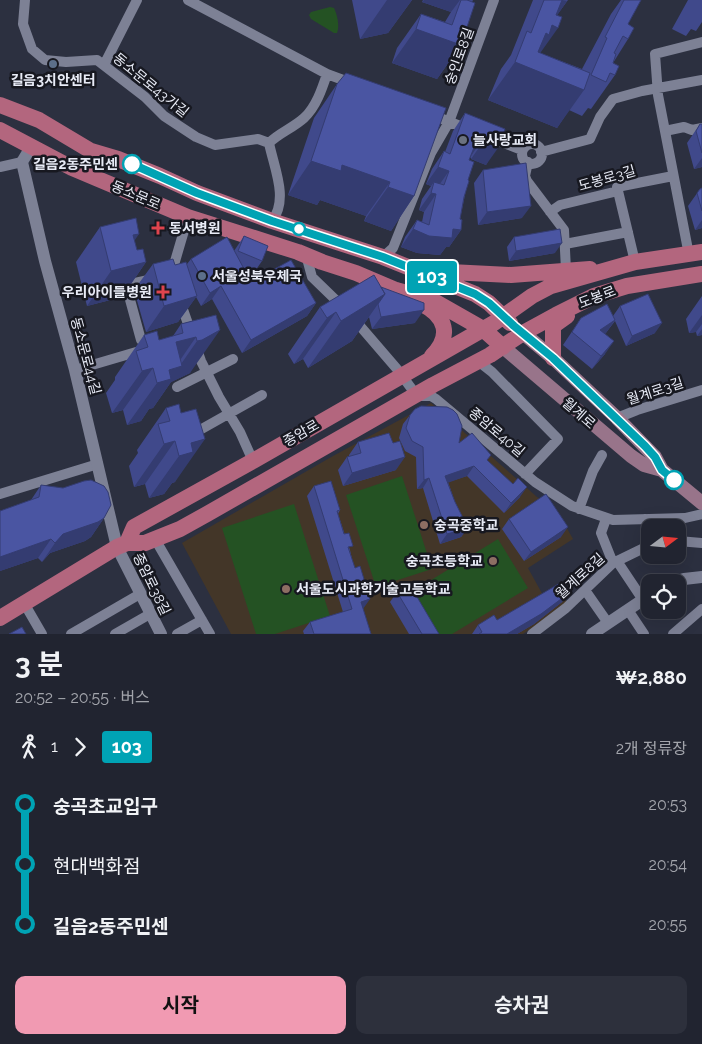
<!DOCTYPE html>
<html lang="ko">
<head>
<meta charset="utf-8">
<style>
  :root { --surface:#212430; --page:#2d303c; --text:#f1f3f6; --muted:#a2a4ab; --line:#3e414c; --accent:#f19ab2 }
  body { margin:0; font-family:Raleway,"Noto Sans KR",sans-serif; background:var(--page); color:var(--text); height:100vh; display:flex; flex-direction:column; font-size:19px; white-space:nowrap }
  * { box-sizing:border-box; margin:0 }
  p { font-size:16px; color:var(--muted) }
  .icon { flex:none; width:28px; height:28px; fill:none; stroke:currentColor; stroke-width:2; stroke-linecap:round; stroke-linejoin:round }
  .map { position:relative; height:634px; overflow:hidden }
  .drawer { display:flex; flex-direction:column; background:var(--surface); flex:1 }
  .drawer>* { flex:none }
  .badge { padding:0 10px; border-radius:4px; font-size:18px; line-height:32px }
  .needle { width:32px; rotate:74deg }
  .tools { position:absolute; left:641px; top:519px; display:grid; gap:10px }
  .tools a { display:grid; place-items:center; width:45px; height:45px; border-radius:10px; background:var(--surface); box-shadow:0 5px 20px #0002,0 0 0 1px var(--line); font-size:25px }
  .map>.badge { position:absolute; translate:-50% -50%; box-shadow:0 0 0 2px #fff }
  .legs { display:flex; align-items:center; gap:8px; height:55px; padding:0 15px; font-size:16px }
  .legs p { margin-inline-start:auto }
  .head { display:flex; align-items:center; justify-content:space-between; height:85px; padding:0 15px }
  h1 { font-size:28px; font-weight:700; line-height:38px }
  .action { display:flex; gap:10px; margin-top:auto; padding:10px 15px }
  .action a { flex:1; height:58px; border-radius:10px; background:var(--accent); color:#111; font-size:20px; font-weight:700; line-height:58px; text-align:center }
  .action a+a { background:var(--page); color:var(--text) }
  ul { padding:0 15px; list-style:none }
  li { display:flex; align-items:center; gap:18px; height:60px; font-size:19px }
  li i { display:grid; place-items:center; width:8px; height:100%; margin:0 6px; background:currentColor }
  li i::after { content:''; width:12px; height:12px; margin:-6px; border:4px solid; border-radius:50%; background:var(--surface) }
  li p { margin-inline-start:auto }
  li:first-child i { background:linear-gradient(#0000 50%,currentColor 0) }
  li:last-child i { background:linear-gradient(currentColor 50%,#0000 0) }
  .map>svg:first-child { display:block }
  .education { fill:#433628 }
  .green { fill:#245223 }
  .lines { fill:none; stroke-linecap:round; stroke-linejoin:round }
  .minor { stroke:#7d8195; stroke-width:10 }
  .tertiary { stroke:#7d8195; stroke-width:12 }
  .secondary { stroke:#98748a; stroke-width:14 }
  .primary { stroke:#b3667e; stroke-width:16 }
  .wall { fill:#40498b }
  .shaded-wall { fill:#343c71 }
  .building { fill:#4a55a2; stroke:#343c71 }
  .line-1-casing { stroke:#fff; stroke-width:11 }
  .line-1 { stroke:#00a3b4; stroke-width:8 }
  .service-dot { fill:#5c6f8a; stroke:#171820; stroke-width:2 }
  .worship-dot { fill:#6b7280; stroke:#171820; stroke-width:2 }
  .stop-1-dot { fill:#fff; stroke:#00a3b4; stroke-width:2.5 }
  .health-dot { fill:#e0444e; stroke:#171820; stroke-width:2 }
  .education-dot { fill:#8d6e63; stroke:#171820; stroke-width:2 }
  .labels { text-anchor:middle; dominant-baseline:central; stroke-width:5; stroke-linejoin:round; paint-order:stroke }
  .street-label { font-size:14px; fill:#e8ebf6; stroke:#171820 }
  .poi-label { font-size:14px; font-weight:bold; fill:#e8ebf6; stroke:#171820; text-anchor:start }
  .stop-label { font-size:14px; font-weight:bold; fill:#e8ebf6; stroke:#171820; text-anchor:end }
</style>
</head>
<body>
<div class="map">
<svg width="702" height="634" viewBox="0 0 702 634">
  <rect width="100%" height="100%" fill="#2c3040"/>
  <!-- education -->
  <path class="education" d="M431,403L537,497L555,507L573,539L528,568L544,597L559,589L568,604L523,634H231L182,543L333,456Z"/>
  <!-- green -->
  <path class="green" d="M330,7L334,8C337,14 340,26 337,33H334L311,19L309,15L311,12Z
    M402,476L432,569L376,587L346,495Z
    M294,504L330,616L275,634H256L222,528Z
    M498,539L528,588L452,634H435L410,593Z"/>
  <g class="lines">
    <!-- minor -->
    <path class="minor" d="M25,0L23,24L32,49L45,60L66,62L97,60L145,97L164,116L196,137L215,145L258,139L269,143
      M188,0L327,74L354,84
      M104,65L137,0
      M430,114L470,130
      M665,131L684,127L692,130L702,128
      M488,137L522,150
      M269,143C279,133 293,128 304,118C316,107 322,89 327,74
      M269,143C274,168 289,199 272,221
      M522 154a10 10 0 1 1 20 0a10 10 0 1 1-20 0Z
      M541,152L590,139L600,117L613,99L642,91L702,80
      M528,162L525,176L527,181L564,230L566,270
      M0,167L22,162
      M618,191L635,262
      M550,212L560,205L618,191L617,187L673,176
      M565,244L628,232
      M306,255L312,277L344,308
      M689,255L658,95L655,54L702,42
      M383,257L393,248L431,153L449,122L494,0
      M171,275L188,217
      M180,301L201,361L219,397L240,432L253,461
      M354,319L397,369L417,396H431L436,399L535,482L572,506L613,520L685,518L702,514
      M141,340L126,285L153,279
      M478,361L492,372L558,439L525,474
      M75,370L143,350
      M177,387L233,359
      M617,418L637,410L702,390
      M191,435L262,395
      M0,494L98,464
      M579,509L593,471L602,455
      M606,519L601,533L613,563
      M645,519L650,533
      M155,539L210,634
      M678,541L702,543
      M617,561L643,600
      M585,590L608,623
      M24,603L42,634
      M628,610L644,634
      M71,634L140,594
      M115,634L150,614
      M177,634L202,620
      M532,634L566,608L613,563L650,545
      M673,634L702,609"/>
    <!-- tertiary -->
    <path class="tertiary" d="M31,147L22,162L45,261L75,370L117,547L161,634
      M675,582L684,579L702,577
      M592,634L650,595"/>
    <!-- secondary -->
    <path class="secondary" d="M523,333L553,358L617,418L655,457L662,470L702,503
      M503,347L631,456L644,465L662,470"/>
    <!-- primary -->
    <path class="primary" d="M0,105L39,120L91,151L118,159L160,176L197,193L272,221L383,257L475,294L489,303L510,323
      M0,130L72,168L188,217L298,252L322,262L356,273L396,290L432,300L483,329L503,347
      M430,271L511,275L590,269
      M422,304C446,316 452,336 432,356
      M553,358V326L567,316
      M127,543L134,527L253,461L494,323L532,296L551,286L635,262L702,252
      M0,618L117,547L127,543H145L180,529L207,514L433,385L490,355L523,333L556,315L594,296L627,286L702,274"/>
  </g>
  <!-- wall -->
  <path class="wall" d="M352,0H412L388,33L360,39Z
    M423,0H473L472,2L461,45L437,79L392,63L397,48L421,14L445,22L451,12L422,2Z
    M533,0H568L557,15L540,53L582,69L611,14L621,0H641L628,24V39L613,63L615,75L591,109L588,108L582,116L569,110L557,128L488,100L501,69L511,55Z
    M688,0H702V22L696,31L691,29L686,36L672,29Z
    M337,84L414,196L391,231L364,221L366,216L320,200L317,205L288,195L314,118Z
    M465,113L505,129L486,165L471,159V157L469,160L468,180L460,219L461,230L449,247H446L440,255L417,253L401,247L405,237L417,220L422,222L424,212L419,210L422,199L431,186L426,184L432,169L444,151L445,152L453,131Z
    M700,124H702V167L694,169L687,143Z
    M483,170L522,218L478,225L474,183Z
    M702,188V228L695,230L688,206L700,189Z
    M100,227L134,241L137,250L146,262L122,297L87,306L76,262Z
    M244,236L262,261L253,274L245,270L251,282L316,303L307,316L242,353L212,299L201,306L196,297L178,322L146,332L134,290L153,264L175,265L187,264L191,259L234,251Z
    M514,237L555,253L509,261L507,247Z
    M381,287L415,323L372,329L369,317L352,341L308,368L303,359L294,364L288,354L320,307Z
    M702,296V335L697,336L696,332L689,333L686,319Z
    M620,306L655,333L626,346L615,321L605,334V354L592,369L563,345L581,318L613,316Z
    M216,315L190,373L171,382L153,408L149,409L141,421L127,425L123,410L112,413L106,393L115,380V377L144,335L159,340L173,336L181,324Z
    M166,408L181,413L196,409L175,482L172,483L164,494L149,498L145,484L134,487L129,466L138,453L137,450Z
    M410,415L487,460L520,497L504,513L467,476L448,482L455,502L468,528L461,537L440,544L423,488L417,489L416,457L405,451L399,438L403,424Z
    M358,442L396,470L343,486L338,470L347,457L349,456V455Z
    M41,485L104,518L91,537L85,541L50,553L42,562L38,558L0,571V511L31,500Z
    M314,486L340,510L338,514L350,550L363,609L371,634H304L303,631L310,622L343,612L307,496Z
    M509,519L561,537L524,561L502,529Z
    M397,592L439,634H409L390,602Z
    M569,593L562,602L534,624L517,634H472L478,625L497,620Z"/>
  <!-- shaded-wall -->
  <path class="shaded-wall" d="M387,0H412L388,33L360,39Z
    M424,0H460L451,12L422,2Z
    M562,0L567,1L541,39Z
    M552,25L558,28L531,66L584,90L557,128L488,100L515,62L546,33Z
    M416,29L461,45L437,79L392,63Z
    M477,140L481,141L469,159Z
    M483,142L498,148L486,165L471,159Z
    M702,158V167L694,169Z
    M311,161L342,165L390,182L366,216L320,200L317,205L288,195Z
    M438,167L449,171L437,188L434,182L431,186L426,184Z
    M388,187L414,196L391,231L364,221Z
    M431,193L436,194L424,212L419,210Z
    M531,206L522,218L478,225L487,212Z
    M702,220V228L695,230Z
    M413,229H453L461,230L449,247H446L440,255L417,253L401,247Z
    M139,234L116,268L133,235Z
    M562,243L555,253L509,261L516,251Z
    M146,262L122,297L87,306L111,271Z
    M221,286L212,299L201,306L210,293Z
    M385,294L352,341L308,368L341,321Z
    M197,296L178,322L146,332L164,306Z
    M316,303L307,316L242,353L251,340Z
    M424,310L415,323L372,329L381,317Z
    M336,312L303,359L294,364L327,318Z
    M702,315V324L696,332L689,333Z
    M615,320L606,333L591,342L600,330Z
    M662,323L655,333L626,346L632,336Z
    M702,329V335L697,336Z
    M220,330L190,373L171,382L153,408L149,409L141,421L127,425L157,383L176,342L196,337L174,369L179,367L197,341Z
    M614,341L605,354L592,369L601,356Z
    M153,368L123,410L112,413L142,371Z
    M205,439L175,482L172,483L164,494L149,498L179,456L191,443Z
    M175,441L145,484L134,487L164,444Z
    M405,457L396,470L343,486L352,473Z
    M474,466L467,476L439,486L445,476Z
    M429,478L423,488L417,489L424,480Z
    M527,487L520,497L504,513L511,503Z
    M104,518L91,537L85,541L50,553L42,562L55,543L63,534Z
    M568,527L561,537L524,561L531,552Z
    M468,528L461,537L440,544L447,534Z
    M51,539L38,558L0,571V557Z
    M569,593L562,602L534,624L517,634H507Z
    M370,599L363,609L361,602Z"/>
  <!-- building -->
  <path class="building" d="M461,0H467L475,3L461,45L416,29L421,14L452,25Z
    M544,0H562L556,15L562,17L558,28L552,25L549,35L546,33L538,52L590,73L584,90L515,62L527,31L531,33Z
    M624,0H641L628,24L634,28L628,39L623,36L614,53L616,54L613,63L619,66L615,75L610,73L606,82L591,75L607,38L605,37Z
    M346,73L446,108L414,196L388,187L390,182L342,165L341,171L311,161L337,84Z
    M465,113L505,129L498,148L483,142L482,138L481,141L477,140L469,160L474,162L468,180L469,181L464,197L460,219L462,220L461,230L453,229L452,238L429,236L413,229L417,220L429,225L436,194L431,193L434,182L444,185L449,171L438,167L444,151L450,154Z
    M700,124H702V153L696,131Z
    M526,163L531,206L487,212L483,170Z
    M702,188V211L697,193L700,189Z
    M136,218L139,234L133,235L137,250L143,249L146,262L111,271L100,227Z
    M560,229L562,243L516,251L514,237Z
    M244,236L268,246L262,261L238,251Z
    M227,237L251,282L291,260L316,303L251,340L221,286L210,293L191,259Z
    M173,259L175,265L186,262L197,296L164,306L153,264Z
    M374,275L385,294L341,321L336,312L327,318L320,307Z
    M381,287L424,303V310L381,317L378,304L385,294Z
    M648,294L662,323L632,336L620,306Z
    M607,304L615,320L600,330L614,341L601,356L572,332L581,318Z
    M216,315L220,330L202,340L197,341L196,337L176,342L182,366L169,370L171,379L157,383L153,368L142,371L136,351L148,347L144,335L157,331L159,340L183,333L181,324Z
    M179,404L181,413L196,409L205,439L191,443L193,452L179,456L175,441L164,444L158,424L170,421L166,408Z
    M421,406L447,407L453,410L457,414L462,426L459,443L472,433L491,455L487,460L513,484L518,478L527,487L511,503L474,466L445,476L455,502L468,528L447,534L429,478L424,480L423,447L412,441L406,428L410,415L415,409Z
    M389,433L393,443L400,441L405,457L352,473L347,457L361,453L358,442Z
    M91,480L104,486L108,492L111,505L104,518L98,522L63,534L55,543L51,539L0,557V558V511L39,497L41,485L63,488L84,481Z
    M331,481L340,510L337,511L344,534L349,533L353,546L348,547L355,568L360,566L370,599L361,602L371,634H314L310,622L352,609L314,486Z
    M546,494L568,527L531,552L509,519Z
    M562,582L569,593L541,614L507,634H479L482,632L478,625L494,615L497,620Z
    M410,585L439,634H422L397,592Z
    M22,627L26,634H9Z"/>
  <g class="lines">
    <defs>
      <path id="line-1" d="M132,164L197,193L272,221L383,257L475,294L489,303L514,326L553,358L645,446L655,457L662,470L674,480"/>
    </defs>
    <!-- line-1 casing -->
    <use href="#line-1" class="line-1-casing"/>
    <!-- line-1 -->
    <use href="#line-1" class="line-1"/>
  </g>
  <!-- markers -->
  <g class="service-dot">
    <circle cx="53" cy="64" r="5"/>
    <circle cx="202" cy="276" r="5"/>
  </g>
  <circle class="worship-dot" cx="463" cy="140" r="5"/>
  <g class="stop-1-dot">
    <circle cx="132" cy="164" r="9"/>
    <circle cx="299" cy="229" r="6"/>
    <circle cx="674" cy="480" r="9"/>
  </g>
  <g class="health-dot">
    <path d="M155.5 220.5h5v5h5v5h-5v5h-5v-5h-5v-5h5z"/>
    <path d="M160.5 284.5h5v5h5v5h-5v5h-5v-5h-5v-5h5z"/>
  </g>
  <g class="education-dot">
    <circle cx="424" cy="525" r="5"/>
    <circle cx="493" cy="561" r="5"/>
    <circle cx="286" cy="589" r="5"/>
  </g>
  <g class="labels">
    <!-- street labels -->
    <g class="street-label">
      <text transform="translate(459 56) rotate(-70)">숭인로8길</text>
      <text transform="translate(151 85) rotate(39)">동소문로43가길</text>
      <text transform="translate(607 178) rotate(-16)">도봉로3길</text>
      <text transform="translate(136 195) rotate(23)">동소문로</text>
      <text transform="translate(597 297) rotate(-21)">도봉로</text>
      <text transform="translate(86 356) rotate(75)">동소문로44길</text>
      <text transform="translate(655 391) rotate(-18)">월계로3길</text>
      <text transform="translate(579 413) rotate(41)">월계로</text>
      <text transform="translate(497 432) rotate(40)">종암로40길</text>
      <text transform="translate(301 433) rotate(-30)">종암로</text>
      <text transform="translate(580 576) rotate(-42)">월계로8길</text>
      <text transform="translate(152 584) rotate(64)">종암로38길</text>
    </g>
    <!-- poi labels -->
    <g class="poi-label">
      <text x="53" y="80" text-anchor="middle">길음3치안센터</text>
      <text x="473" y="140">늘사랑교회</text>
      <text x="169" y="228">동서병원</text>
      <text x="212" y="276">서울성북우체국</text>
      <text x="152" y="292" text-anchor="end">우리아이들병원</text>
      <text x="434" y="525">숭곡중학교</text>
      <text x="483" y="561" text-anchor="end">숭곡초등학교</text>
      <text x="296" y="589">서울도시과학기술고등학교</text>
    </g>
    <!-- stop labels -->
    <g class="stop-label">
      <text x="118" y="164">길음2동주민센</text>
    </g>
  </g>
</svg>
<div class="tools">
<a><svg class="needle" viewBox="-14 -14 28 28"><path d="M0-13l5 13h-10z" fill="#e53935"/><path d="M0 13l5-13h-10z" fill="#a2a4ab"/></svg></a>
<a><svg class="icon" aria-label="locate" viewBox="0 0 24 24"><circle cx="12" cy="12" r="6"/><path d="M12 2v4M12 18v4M2 12h4M18 12h4"/></svg></a>
</div>
<b class="badge" style="left:432px;top:277px;background:#00a3b4;color:#fff">103</b>
</div>
<section class="drawer">
<div class="head"><div><h1>3 분</h1><p>20:52 – 20:55 · 버스</p></div><b>₩2,880</b></div>
<div class="legs"><svg class="icon" aria-label="walk" viewBox="0 0 24 24"><circle cx="13" cy="4" r="2"/><path d="M13 8l-2 6 4 7M11 14l-3 7M7 12l3-4h3l4 4"/></svg>1<svg class="icon" aria-label="forward" viewBox="0 0 24 24"><path d="M9 5l7 7-7 7"/></svg><b class="badge" style="background:#00a3b4;color:#fff">103</b><p>2개 정류장</p></div>
<ul>
<li><i style="color:#00a3b4"></i><b>숭곡초교입구</b><p>20:53</p></li>
<li><i style="color:#00a3b4"></i><span>현대백화점</span><p>20:54</p></li>
<li><i style="color:#00a3b4"></i><b>길음2동주민센</b><p>20:55</p></li>
</ul>
<div class="action"><a>시작</a><a>승차권</a></div>
</section>
</body>
</html>
